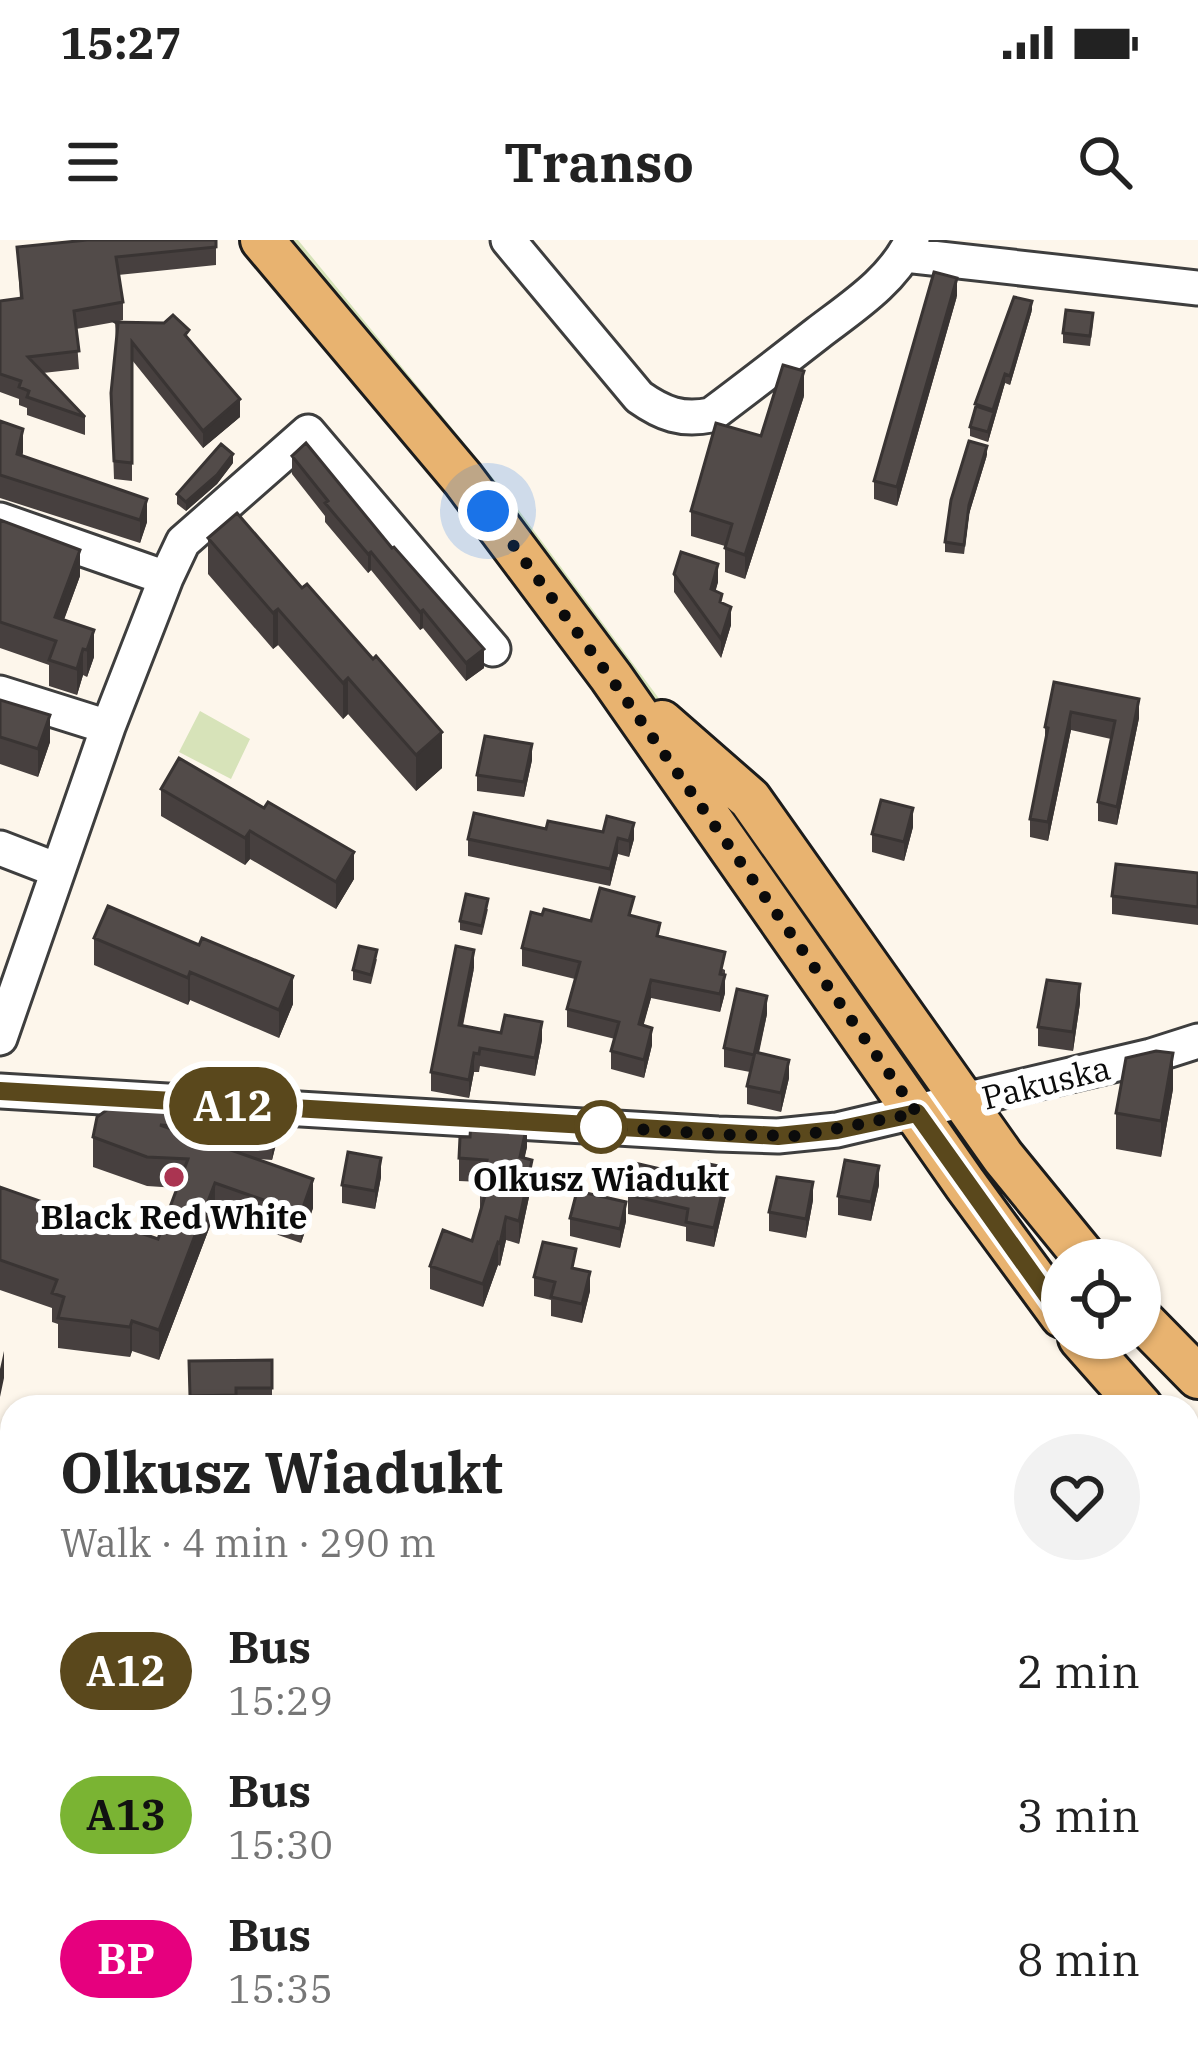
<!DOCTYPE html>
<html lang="en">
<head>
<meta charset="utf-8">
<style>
  :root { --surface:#fff; --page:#f2f2f2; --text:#222; --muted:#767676 }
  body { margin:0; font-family:"IBM Plex Serif",serif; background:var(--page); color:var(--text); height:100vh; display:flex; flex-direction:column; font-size:45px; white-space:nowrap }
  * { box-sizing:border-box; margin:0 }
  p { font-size:39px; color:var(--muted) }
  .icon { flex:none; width:66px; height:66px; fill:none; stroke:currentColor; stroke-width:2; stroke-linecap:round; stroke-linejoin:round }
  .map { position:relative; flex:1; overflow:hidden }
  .drawer { position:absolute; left:0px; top:1155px; width:1200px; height:660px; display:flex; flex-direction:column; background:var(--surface); border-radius:36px 36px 0 0; box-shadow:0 3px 9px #0004 }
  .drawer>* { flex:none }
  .badge { padding:0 24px; border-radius:39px; font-size:42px; line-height:78px }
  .tools { position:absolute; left:1041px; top:999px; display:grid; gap:24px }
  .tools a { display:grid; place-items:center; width:120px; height:120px; border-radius:50%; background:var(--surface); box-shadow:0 3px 9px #0004; font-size:60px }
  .you { position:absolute; width:60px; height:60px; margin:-30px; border:9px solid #fff; border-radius:50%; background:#1a73e8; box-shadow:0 0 0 18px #1a73e833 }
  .map>.badge { position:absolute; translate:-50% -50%; box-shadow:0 0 0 6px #fff }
  .round { display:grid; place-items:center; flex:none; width:126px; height:126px; border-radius:63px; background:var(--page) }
  .head { display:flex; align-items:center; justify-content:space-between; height:204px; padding:0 60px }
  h1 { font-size:57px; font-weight:700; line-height:90px }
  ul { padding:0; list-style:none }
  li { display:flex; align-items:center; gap:36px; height:144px; padding:0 60px }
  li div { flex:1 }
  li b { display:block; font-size:45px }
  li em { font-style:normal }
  li .badge { min-width:132px; font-weight:700; text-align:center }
  .status { display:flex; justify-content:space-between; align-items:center; height:84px; padding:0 60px; background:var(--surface); direction:ltr }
  .status svg { height:33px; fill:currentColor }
  header { display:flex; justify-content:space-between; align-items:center; height:156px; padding:0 60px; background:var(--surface); font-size:54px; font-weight:700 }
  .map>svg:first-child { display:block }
  .green { fill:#d7e3b9 }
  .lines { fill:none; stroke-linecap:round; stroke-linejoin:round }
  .minor-casing { stroke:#3e3e3e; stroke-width:39 }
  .major-casing { stroke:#1c1c1c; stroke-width:48 }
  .minor { stroke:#fff; stroke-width:33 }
  .major { stroke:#e8b370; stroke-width:42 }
  .rail { stroke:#aa3451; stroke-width:8 }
  .wall { fill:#47403f }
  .shaded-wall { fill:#393433 }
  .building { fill:#524b49; stroke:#393433; stroke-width:3 }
  .line-casing { stroke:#fff; stroke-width:27 }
  .line { stroke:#5a481c; stroke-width:18 }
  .walk { stroke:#0b0b0b; stroke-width:12; stroke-dasharray:0 21.6 }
  .stop-dot { fill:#fff; stroke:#5a481c; stroke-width:6 }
  .poi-dot { fill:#aa3451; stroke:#fff; stroke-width:4.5 }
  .labels { text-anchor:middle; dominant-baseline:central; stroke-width:12; stroke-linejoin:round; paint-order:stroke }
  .street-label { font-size:33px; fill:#0b0b0b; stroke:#fff }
  .stop-label { font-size:33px; font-weight:bold; fill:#0b0b0b; stroke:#fff }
  .poi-label { font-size:33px; font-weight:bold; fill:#0b0b0b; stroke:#fff }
</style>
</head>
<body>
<div class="status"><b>15:27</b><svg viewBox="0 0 49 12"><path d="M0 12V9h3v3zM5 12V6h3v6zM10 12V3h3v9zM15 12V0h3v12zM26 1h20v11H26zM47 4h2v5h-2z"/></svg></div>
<header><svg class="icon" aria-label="menu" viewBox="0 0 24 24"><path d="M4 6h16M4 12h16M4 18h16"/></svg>Transo<svg class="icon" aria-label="search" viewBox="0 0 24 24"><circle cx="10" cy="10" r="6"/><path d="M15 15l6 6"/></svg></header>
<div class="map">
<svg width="1198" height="1815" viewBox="0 0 1198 1815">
  <rect width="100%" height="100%" fill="#fdf6eb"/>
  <!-- green -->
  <path class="green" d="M280,0H298L514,264L669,472L649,457Z
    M200,471L250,499L231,539L179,512Z"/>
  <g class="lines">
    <defs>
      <path id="minor" d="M508,0L639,157C663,174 682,181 711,175C747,148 782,121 818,93C852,67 893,41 912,0
        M905,15L1198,48
        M0,280L166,338
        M0,453L108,487
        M0,608L57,630
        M0,798L108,487L166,338L183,302L308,192L493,409
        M0,851L718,894L778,896L837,890L1151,816L1198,801"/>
      <path id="major" d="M262,0L463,239L611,437L965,944L1062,1076
        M662,482L750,559L1003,917L1087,1020
        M1140,1078L1198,1137
        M1080,1098L1141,1167
        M1188,1214L1198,1224"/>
    </defs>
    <!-- minor casing -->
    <use href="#minor" class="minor-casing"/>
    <!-- major casing -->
    <use href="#major" class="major-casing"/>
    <!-- minor -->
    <use href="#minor" class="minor"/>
    <!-- major -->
    <use href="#major" class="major"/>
    <!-- rail -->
    <path class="rail" d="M1188,1201L1198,1199
      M1188,1232L1198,1229
      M0,1251L12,1253
      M0,1297L12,1298"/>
  </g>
  <!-- wall -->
  <path class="wall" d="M216,0V25L118,35L123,62V80L116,82L189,100L240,177L203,208L132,120V241L114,239L111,153L116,100L115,82L76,89L79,129L43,133L85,177V195L27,175V168L19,165V159L0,152V61L20,58L17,7Z
    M957,56L897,266L874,259V241Z
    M1032,70L1010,145L1005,143L988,202L970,196V187Z
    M1093,82L1090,106L1063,103V93Z
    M804,156L745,339L725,332V306L691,296V271L761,196Z
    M0,181L23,212L22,216L147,282L140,303L0,258Z
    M987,215L969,274L964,314L945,312V302Z
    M292,216L484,428L466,441L423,388L420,390L371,330L368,333L325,282V276L292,234Z
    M233,223L217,244L186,271L177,264V254Z
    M0,280L80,336L64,380L94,417L87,437L83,435L77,455L49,446V425L0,408Z
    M208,298L442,528L416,551L348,474L343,479L278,405L273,409L208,334Z
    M674,334L718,342L715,351L731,385L721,418L674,352Z
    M1054,442L1139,478L1117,585L1098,581V562L1111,499L1071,490L1048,601L1030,597V579L1045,506V487Z
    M0,460L50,502L38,537L0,524Z
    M532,520L524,557L477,551V535Z
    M161,549L354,639L336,669L250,619L245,625L161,576Z
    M913,587L904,621L872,612V594Z
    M546,589L634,599L629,617L618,614L610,646L468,616V599Z
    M1198,633V685L1112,674V656Z
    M488,669L482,695L460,690V681Z
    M634,676L660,697L725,730V753L720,772L651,758L643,785L652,805L644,838L611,829V811L615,799L567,787V769L575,739L522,726V708L591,681Z
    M94,698L293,764L279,798L190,760L188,765L94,725Z
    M377,719L371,744L353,740V730Z
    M474,728L463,786L542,800L535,836L480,826L479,832H474L469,858L431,851V832Z
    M1080,763L1073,811L1038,806V787Z
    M767,774L759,813L789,838L781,872L747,864V846L750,832L724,827V808Z
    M1173,849L1161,917L1116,909V873Z
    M256,868L278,896L272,920L258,919L313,968L301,1003L215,973L159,1120L132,1111L130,1117L58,1108V1084L52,1082V1068L0,1050V947L82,976L158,999L177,948L147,946L93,927V897Z
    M527,907L524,918L532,943L519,1004L506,1000L500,1026L498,1025L483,1067L430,1049V1026L472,1001L480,974V951L482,942L459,941V918Z
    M381,937L375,969L342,963V945Z
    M879,945L871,981L838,975V956Z
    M728,947L714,1007L686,1001V987L628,974V955Z
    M813,960L806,998L769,991V972Z
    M570,978L626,981L620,1008L570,996Z
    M576,1028L590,1051L582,1083L551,1076V1060L534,1056V1037Z
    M272,1120V1166L190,1167L189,1121Z
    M1188,1390L1198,1392V1436L1188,1435Z
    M1188,1501L1198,1503V1815H1183L1104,1803H1188Z
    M12,1603V1651L10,1650Z"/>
  <!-- shaded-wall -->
  <path class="shaded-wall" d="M957,38V56L897,266V247Z
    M1032,61V70L1010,145V136Z
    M804,131V156L745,339V315Z
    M1005,134V143L988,202V192Z
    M240,159V177L203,208V191Z
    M23,189V212L17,237V214Z
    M987,206V215L969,274L964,314L969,265Z
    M233,214V223L217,244L186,271V262Z
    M147,259V282L140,303V280Z
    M80,310V336L55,403V377Z
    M371,312V330L368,333V314Z
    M718,324V342L711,368V349Z
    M731,367V385L721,418V399Z
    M278,369V405L273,409V373Z
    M423,370V388L420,390V372Z
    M94,390V417L87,437V410Z
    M83,409V435L77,455V429Z
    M484,409V428L466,441V423Z
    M348,438V474L343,479V443Z
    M1139,459V478L1117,585V567Z
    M1071,472V490L1048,601V582Z
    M50,475V502L38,537V509Z
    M442,492V528L416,551V515Z
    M532,504V520L524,557V542Z
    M913,568V587L904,621V602Z
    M634,583V599L629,617V601Z
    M250,591V619L245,625V598Z
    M618,598V614L610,646V629Z
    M354,612V639L336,669V642Z
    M474,710V728L459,803V785Z
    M190,732V760L188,765V738Z
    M725,735V753L720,772V754Z
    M293,736V764L279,798V770Z
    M651,740V758L639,802V784Z
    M1080,744V763L1073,811V792Z
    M767,756V774L754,833V815Z
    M542,782V800L535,836V818Z
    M652,788V805L644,838V820Z
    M474,813V832L469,858V840Z
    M1173,813V849L1161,917V881Z
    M789,820V838L781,872V853Z
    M278,866V896L272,920V891Z
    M527,885V907L520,940V917Z
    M381,918V937L375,969V951Z
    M532,920V943L519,1004V981Z
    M879,926V945L871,981V962Z
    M728,928V947L714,1007V988Z
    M313,939V968L301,1003V973Z
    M813,942V960L806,998V979Z
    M215,943V973L159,1120V1090Z
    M626,962V981L620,1008V989Z
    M506,977V1000L500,1026V1003Z
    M498,1002V1025L483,1067V1044Z
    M590,1032V1051L582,1083V1064Z
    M132,1081V1111L130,1117V1087Z
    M4,1111V1138L0,1157V1129Z"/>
  <!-- building -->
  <path class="building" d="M87,0H216V7L116,17L123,62L74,71L79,111L28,117L85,177L27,157L29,151L19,147L21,141L0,134V61L22,58L17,7Z
    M934,32L957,38L897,247L874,241Z
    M1014,57L1032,61L1010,136L1005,134L993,170L975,164Z
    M1066,70L1093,73L1090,96L1063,93Z
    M173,75L189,90L185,95L240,159L203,191L132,102V223L114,221L111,153L118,84L115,82L164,83Z
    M783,125L804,131L745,315L725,308L732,284L691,271L716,183L761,196Z
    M976,166L994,172L988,192L970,187Z
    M0,181L23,189L17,214L147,259L140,280L0,235Z
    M969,201L987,206L969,265L964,305L945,302L951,260Z
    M306,203L392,308L394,307L484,409L466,423L423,370L420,372L371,312L368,314L325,263L328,261L292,216Z
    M221,204L233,214L217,235L186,262L177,254Z
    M237,273L302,348L307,344L373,419L376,416L442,492L416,515L348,438L343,443L278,369L273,373L208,298Z
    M0,280L80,310L55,377L94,390L87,410L83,409L77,429L49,420L56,401L0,382Z
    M681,312L718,324L711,349L722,354L720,362L731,367L721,399L674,334Z
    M1054,442L1139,459L1117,567L1098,562L1115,481L1071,472L1048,582L1030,579L1048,488L1045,487Z
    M0,460L50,475L38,509L0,497Z
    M485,496L532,504L524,542L477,535Z
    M179,518L264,568L268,562L354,612L336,642L250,591L245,598L161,549Z
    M881,560L913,568L904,602L872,594Z
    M474,573L546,589L548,581L603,592L607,576L634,583L629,601L618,598L610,629L468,599Z
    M1116,624L1198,633V667L1112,656Z
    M600,648L634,657L629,675L660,683L657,696L725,712L720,734L725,735L720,754L651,740L639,784L652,788L644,820L611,811L619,782L567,769L580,722L522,708L531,672L542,675L544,669L591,681Z
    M466,654L488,659L482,686L460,681Z
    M108,666L199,705L202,698L293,736L279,770L190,732L188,738L94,698Z
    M359,706L377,710L371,735L353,730Z
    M456,706L474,710L459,785L501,793L505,775L542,782L535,818L480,808L479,814L474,813L469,840L431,832Z
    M1047,740L1080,744L1073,792L1038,787Z
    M737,749L767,756L754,815L724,808Z
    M1156,811L1173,813L1161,881L1116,873L1126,818Z
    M755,812L789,820L781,853L747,846Z
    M115,864L256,868L257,864L278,866L272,891L160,885L313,939L301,973L215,943L159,1090L132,1081L130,1087L58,1078L64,1057L52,1053L57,1040L0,1020V947L82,976L83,973L158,999L188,919L147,917L93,897L97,877Z
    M471,881L527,885L520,917L532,920L519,981L506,977L500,1003L498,1002L483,1044L430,1026L443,990L472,1001L486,952L480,951L487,920L459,918L460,897H470Z
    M348,912L381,918L375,951L342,945Z
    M845,920L879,926L871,962L838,956Z
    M699,922L728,928L714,988L686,982L688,969L628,955L635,923L695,937Z
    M777,937L813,942L806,979L769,972Z
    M577,951L626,962L620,989L570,978Z
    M543,1002L576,1009L572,1028L590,1032L582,1064L551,1057L555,1042L534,1037Z
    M272,1120V1148H236V1155L190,1156L189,1121Z
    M368,1159H447V1167H323H368Z
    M1188,1390L1198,1392V1417L1188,1416Z
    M1188,1501L1198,1503V1788L1188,1787Z
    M366,1803H580L578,1815H364Z
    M832,1809L872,1815H831Z"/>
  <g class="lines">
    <defs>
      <path id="line" d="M0,851L778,896L837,890L917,873L1062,1076"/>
    </defs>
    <!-- line casing -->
    <use href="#line" class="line-casing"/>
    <!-- line -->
    <use href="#line" class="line"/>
    <!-- walk -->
    <path class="walk" d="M488,271L610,437L917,873L799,896L733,895L601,887"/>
  </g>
  <!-- markers -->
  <circle class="stop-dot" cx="601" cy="887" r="24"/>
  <circle class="poi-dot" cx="174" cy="937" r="12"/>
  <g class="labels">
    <!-- street labels -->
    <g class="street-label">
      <text transform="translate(1046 842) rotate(-14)">Pakuska</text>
    </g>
    <!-- stop labels -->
    <g class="stop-label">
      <text x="601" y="938">Olkusz Wiadukt</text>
    </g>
    <!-- poi labels -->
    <g class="poi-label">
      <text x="174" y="976">Black Red White</text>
    </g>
  </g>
</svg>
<div class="tools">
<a><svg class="icon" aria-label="locate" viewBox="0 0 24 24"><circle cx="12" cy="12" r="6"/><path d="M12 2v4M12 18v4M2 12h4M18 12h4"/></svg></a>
</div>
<div class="you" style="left:488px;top:271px"></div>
<b class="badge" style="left:233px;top:866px;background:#5a481c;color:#fff">A12</b>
<section class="drawer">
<div class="head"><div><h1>Olkusz Wiadukt</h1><p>Walk · 4 min · 290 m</p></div><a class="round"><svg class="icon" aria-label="heart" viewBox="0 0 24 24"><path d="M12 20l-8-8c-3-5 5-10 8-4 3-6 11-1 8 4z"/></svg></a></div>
<ul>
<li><span class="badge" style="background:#5a481c;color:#fff">A12</span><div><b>Bus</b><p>15:29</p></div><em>2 min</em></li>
<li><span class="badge" style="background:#7ab433;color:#111">A13</span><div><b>Bus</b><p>15:30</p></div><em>3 min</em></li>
<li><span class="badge" style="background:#e6007e;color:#fff">BP</span><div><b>Bus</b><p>15:35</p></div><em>8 min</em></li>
</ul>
</section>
</div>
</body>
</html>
